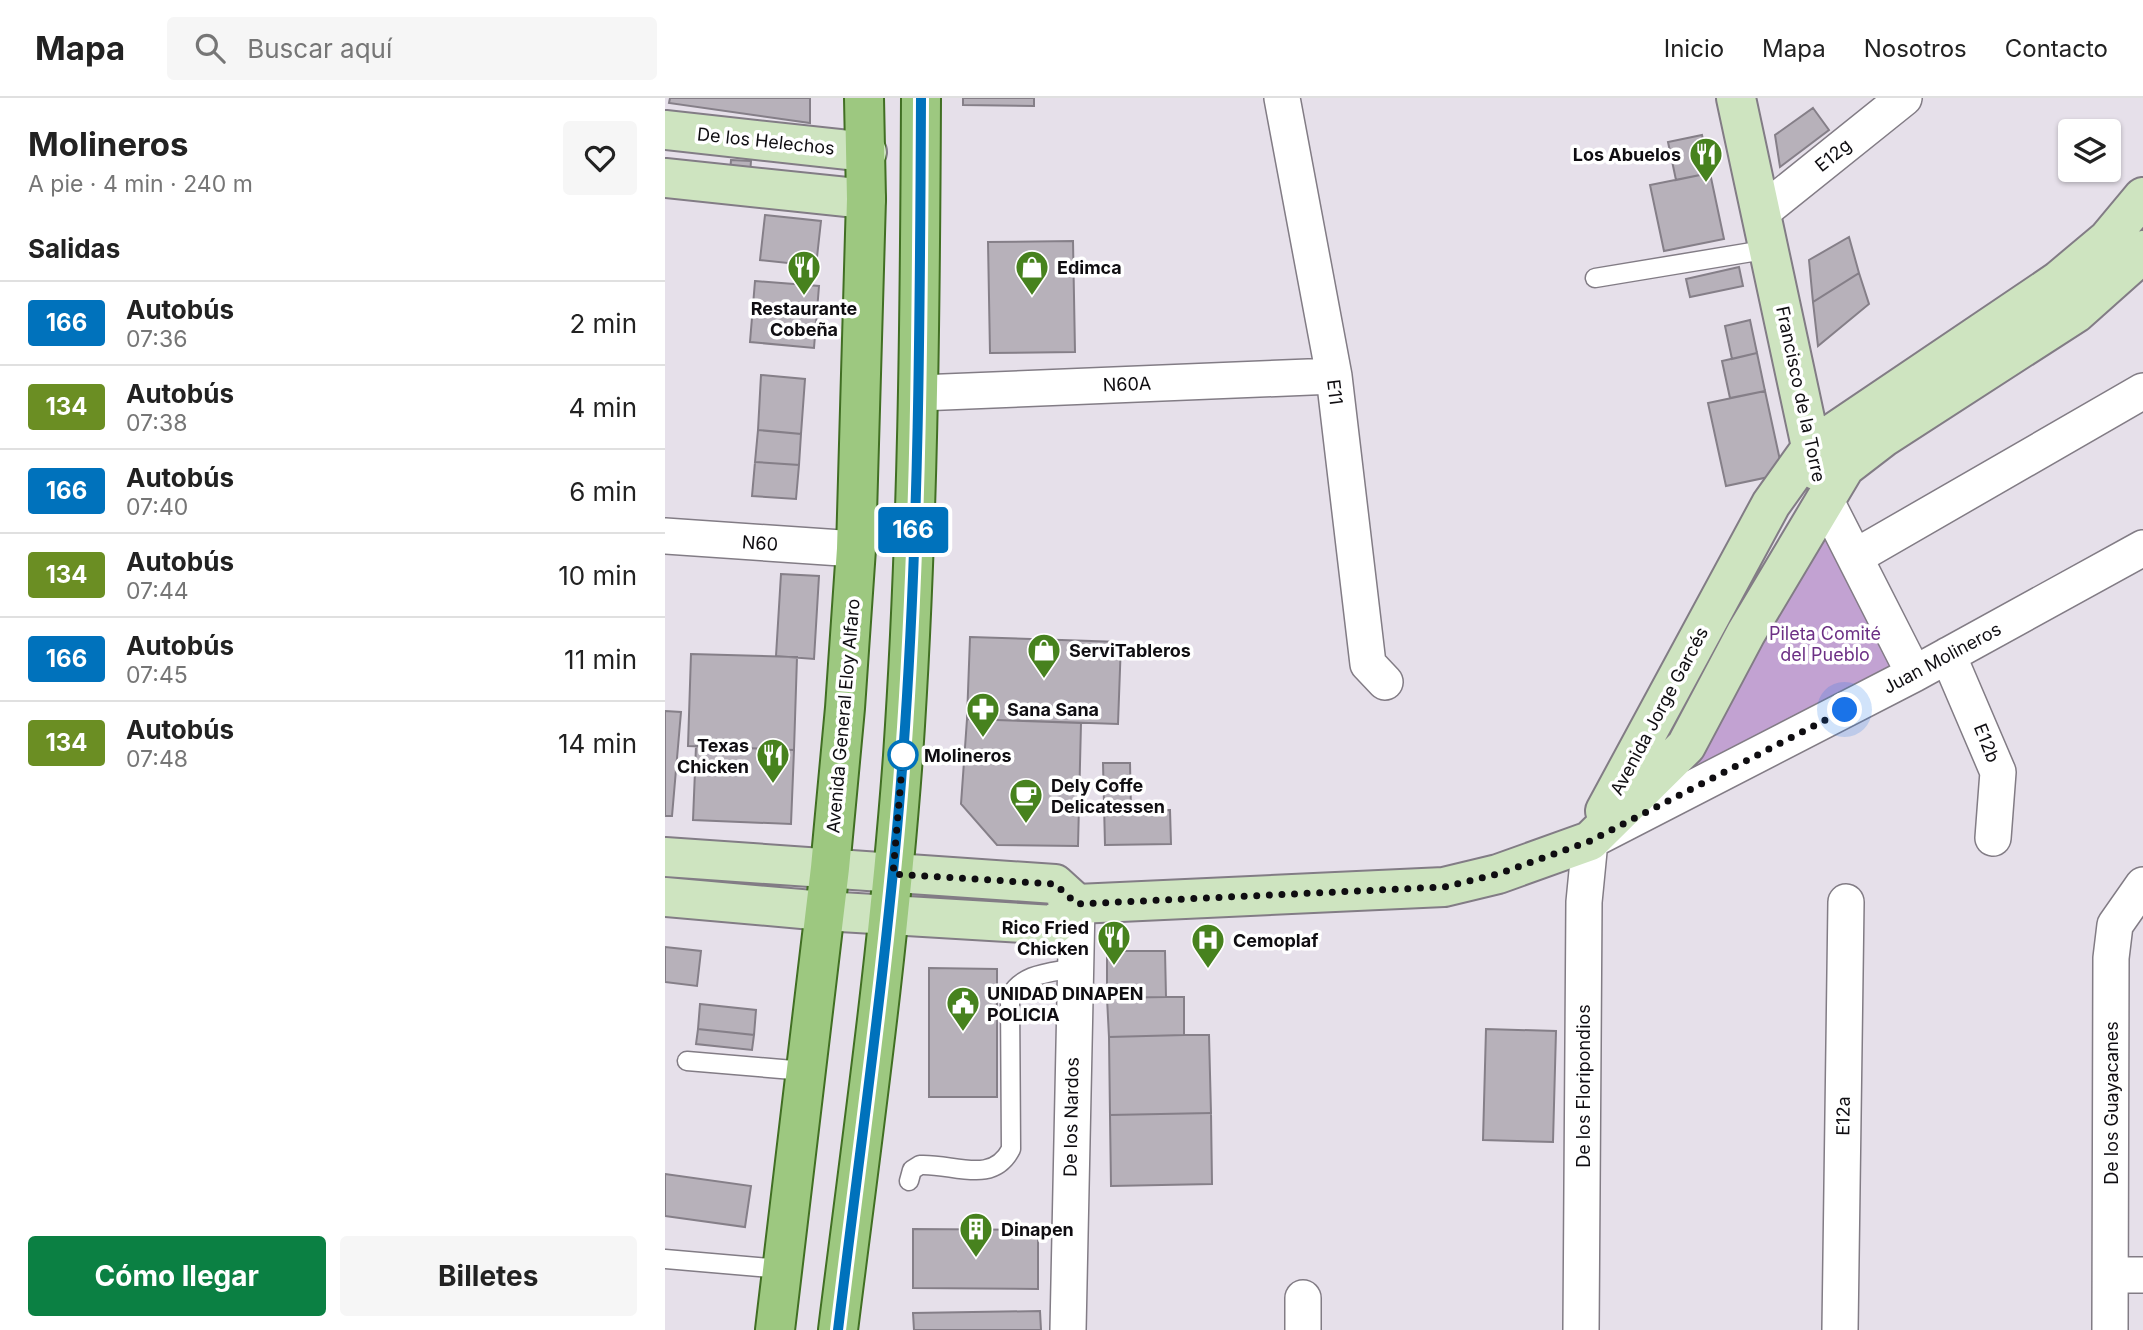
<!DOCTYPE html>
<html lang="es">
<head>
<meta charset="utf-8">
<style>
  :root { --surface:#fff; --page:#f6f6f6; --text:#222; --muted:#767676; --line:#e0e0e0; --accent:#0b8043 }
  body { margin:0; font-family:Inter,sans-serif; background:var(--page); color:var(--text); height:100vh; display:flex; flex-direction:column; font-size:26px; white-space:nowrap }
  * { box-sizing:border-box; margin:0 }
  p { font-size:23px; color:var(--muted) }
  .icon { flex:none; width:38px; height:38px; fill:none; stroke:currentColor; stroke-width:2; stroke-linecap:round; stroke-linejoin:round }
  .map { position:relative; flex:1; overflow:hidden }
  .details { display:flex; flex-direction:column; background:var(--surface); width:665px }
  .details>* { flex:none }
  .badge { padding:0 14px; border-radius:5px; font-size:24px; line-height:46px }
  .tools { position:absolute; left:1393px; top:21px; display:grid; gap:14px }
  .tools a { display:grid; place-items:center; width:63px; height:63px; border-radius:7px; background:var(--surface); box-shadow:0 2px 5px #0004; font-size:35px }
  .you { position:absolute; width:35px; height:35px; margin:-18px; border:5px solid #fff; border-radius:50%; background:#1a73e8; box-shadow:0 0 0 10px #1a73e833 }
  .map>.badge { position:absolute; translate:-50% -50%; box-shadow:0 0 0 4px #fff }
  h2 { padding:0 28px; font-size:26px; line-height:63px }
  .round { display:grid; place-items:center; flex:none; width:74px; height:74px; border-radius:7px; background:var(--page) }
  .summary { display:flex; align-items:center; justify-content:space-between; height:119px; padding:0 28px }
  h1 { font-size:33px; font-weight:700; line-height:52px }
  .action { display:flex; gap:14px; margin-top:auto; padding:14px 28px }
  .action a { flex:1; height:80px; border-radius:7px; background:var(--accent); color:#fff; font-size:28px; font-weight:700; line-height:80px; text-align:center }
  .action a+a { background:var(--page); color:var(--text) }
  ul { padding:0; list-style:none }
  li { display:flex; align-items:center; gap:21px; height:84px; padding:0 28px; border-top:2px solid var(--line) }
  li div { flex:1 }
  li b { display:block; font-size:26px }
  li em { font-style:normal }
  li .badge { min-width:77px; font-weight:700; text-align:center }
  header { display:flex; align-items:center; gap:42px; box-sizing:border-box; height:98px; padding:0 35px; background:var(--surface); border-bottom:2px solid var(--line) }
  header strong { font-size:33px }
  nav { display:flex; gap:38px; margin-inline-start:auto; font-size:24px }
  .search { width:490px; height:63px; background:var(--page); display:flex; align-items:center; gap:18px; box-sizing:border-box; padding:0 24px; border-radius:7px; color:var(--muted); font-size:26px }
  main { display:flex; flex:1; min-height:0 }
  .map>svg:first-child { display:block }
  .green { fill:#c2a2d2 }
  .building { fill:#b7b1ba; stroke:#857f88; stroke-width:2 }
  .lines { fill:none; stroke-linecap:round; stroke-linejoin:round }
  .lane-casing { stroke:#827c85; stroke-width:21 }
  .street-casing { stroke:#827c85; stroke-width:38 }
  .secondary-casing { stroke:#827c85; stroke-width:42 }
  .primary-casing { stroke:#416f23; stroke-width:42 }
  .lane { stroke:#fff; stroke-width:18 }
  .street { stroke:#fff; stroke-width:35 }
  .secondary { stroke:#cee4c0; stroke-width:38 }
  .primary { stroke:#9dc880; stroke-width:38 }
  .line-casing { stroke:#fff; stroke-width:16 }
  .line { stroke:#0072bc; stroke-width:10 }
  .walk { stroke:#0f0d11; stroke-width:7; stroke-dasharray:0 12.6 }
  .stop-dot { fill:#fff; stroke:#0072bc; stroke-width:3.5 }
  .labels { text-anchor:middle; dominant-baseline:central; stroke-width:7; stroke-linejoin:round; paint-order:stroke }
  .street-label { font-size:18px; fill:#0f0d11; stroke:#fff }
  .poi-label { font-size:18px; font-weight:bold; fill:#0f0d11; stroke:#fff; text-anchor:start }
  .park-label { font-size:18px; fill:#6c3085; stroke:#fff }
  .stop-label { font-size:18px; font-weight:bold; fill:#0f0d11; stroke:#fff; text-anchor:start }
</style>
</head>
<body>
<header>
<strong>Mapa</strong>
<div class="search"><svg class="icon" aria-label="search" viewBox="0 0 24 24"><circle cx="10" cy="10" r="6"/><path d="M15 15l6 6"/></svg>Buscar aquí</div>
<nav><a>Inicio</a><a>Mapa</a><a>Nosotros</a><a>Contacto</a></nav>
</header>
<main>
<section class="details">
<div class="summary"><div><h1>Molineros</h1><p>A pie · 4 min · 240 m</p></div><a class="round"><svg class="icon" aria-label="heart" viewBox="0 0 24 24"><path d="M12 20l-8-8c-3-5 5-10 8-4 3-6 11-1 8 4z"/></svg></a></div>
<h2>Salidas</h2>
<ul>
<li><span class="badge" style="background:#0072bc;color:#fff">166</span><div><b>Autobús</b><p>07:36</p></div><em>2 min</em></li>
<li><span class="badge" style="background:#6b8e23;color:#fff">134</span><div><b>Autobús</b><p>07:38</p></div><em>4 min</em></li>
<li><span class="badge" style="background:#0072bc;color:#fff">166</span><div><b>Autobús</b><p>07:40</p></div><em>6 min</em></li>
<li><span class="badge" style="background:#6b8e23;color:#fff">134</span><div><b>Autobús</b><p>07:44</p></div><em>10 min</em></li>
<li><span class="badge" style="background:#0072bc;color:#fff">166</span><div><b>Autobús</b><p>07:45</p></div><em>11 min</em></li>
<li><span class="badge" style="background:#6b8e23;color:#fff">134</span><div><b>Autobús</b><p>07:48</p></div><em>14 min</em></li>
</ul>
<div class="action"><a>Cómo llegar</a><a>Billetes</a></div>
</section>
<div class="map">
<svg width="1478" height="1232" viewBox="0 0 1478 1232">
  <rect width="100%" height="100%" fill="#e6e0ea"/>
  <!-- green -->
  <path class="green" d="M1160,401L1249,576L954,725Z"/>
  <!-- building -->
  <path class="building" d="M5,0H145V25L4,5Z
    M298,0H369V8L298,7Z
    M1148,10L1164,32L1115,69L1110,37Z
    M1037,37L1045,75L1011,82L1003,44Z
    M66,62L86,63L85,76L65,74Z
    M1045,75L1059,141L999,153L985,87Z
    M100,117L156,123L151,168L95,162Z
    M1184,139L1194,175L1148,204L1144,162Z
    M408,143L410,254L325,255L323,144Z
    M1074,169L1078,188L1025,199L1021,181Z
    M1194,175L1204,206L1153,248L1148,204Z
    M90,183L154,188L149,250L85,244Z
    M1085,222L1092,255L1067,261L1060,228Z
    M1092,255L1100,293L1065,300L1057,263Z
    M96,277L140,281L136,336L93,332Z
    M1100,293L1118,376L1061,388L1043,305Z
    M93,332L136,336L134,367L90,364Z
    M90,364L134,367L131,401L87,398Z
    M116,476L154,478L149,561L111,558Z
    M305,539L456,544L453,626L302,621Z
    M26,556L132,559L129,652L23,648Z
    M0,613L16,614L7,718H0Z
    M302,621L416,625L413,748L332,747L296,706Z
    M31,648L129,652L126,726L28,722Z
    M438,665H465L466,713L505,712L506,746L440,747Z
    M0,849L36,853L32,888L0,884Z
    M442,853H500L501,899L442,900Z
    M264,870L332,871V999H264Z
    M501,899H519V937L444,939L442,900Z
    M35,906L91,912L89,937L33,931Z
    M33,931L89,937L87,952L31,946Z
    M821,931L891,933L888,1044L818,1042Z
    M519,937H544L546,1015L445,1017L444,939Z
    M546,1015L547,1086L446,1088L445,1017Z
    M0,1076L86,1088L80,1129L0,1118Z
    M248,1131L373,1132V1191L248,1190Z
    M375,1213L376,1232H249L248,1215Z"/>
  <g class="lines">
    <defs>
      <path id="lane" d="M930,180L1105,151
        M22,963L140,973
        M244,1083L247,1072L255,1067C288,1065 327,1088 346,1051L345,898C358,875 384,875 409,870
        M0,1161L117,1171"/>
      <path id="street" d="M617,0L669,278L703,566L720,584
        M1097,114L1239,0
        M254,295L669,278
        M1160,401L1249,576
        M0,438L191,451
        M1190,459L1478,293
        M1283,557L1333,674L1328,740
        M1446,1177H1478
        M403,1232L412,806
        M638,1232V1200
        M916,1232L919,804L925,743L1249,576L1478,450
        M1175,1232L1181,804
        M1445,1232L1446,860L1450,827L1478,787"/>
      <path id="secondary" d="M1071,0L1151,372
        M0,32L202,54
        M0,80L201,101
        M940,713L1106,406L1146,350L1393,183L1443,141L1478,99
        M0,759L390,786L412,806
        M0,799L159,813L389,827L412,806L779,789L833,776L925,743L1021,648L1081,535L1180,369L1219,339L1411,215L1466,166L1478,152"/>
      <path id="primary" d="M110,1232L165,770L180,610L191,451L201,101L199,0
        M173,1232C197,1041 224,850 238,658C253,439 255,219 256,0"/>
    </defs>
    <!-- lane casing -->
    <use href="#lane" class="lane-casing"/>
    <!-- street casing -->
    <use href="#street" class="street-casing"/>
    <!-- secondary casing -->
    <use href="#secondary" class="secondary-casing"/>
    <!-- primary casing -->
    <use href="#primary" class="primary-casing"/>
    <!-- lane -->
    <use href="#lane" class="lane"/>
    <!-- street -->
    <use href="#street" class="street"/>
    <!-- secondary -->
    <use href="#secondary" class="secondary"/>
    <!-- primary -->
    <use href="#primary" class="primary"/>
  </g>
  <g class="lines">
    <defs>
      <path id="line" d="M173,1232C196,1041 224,850 238,658C254,439 255,219 256,0"/>
    </defs>
    <!-- line casing -->
    <use href="#line" class="line-casing"/>
    <!-- line -->
    <use href="#line" class="line"/>
    <!-- walk -->
    <path class="walk" d="M238,657L228,776L390,786L412,806L779,789L833,776L925,743L1180,612"/>
  </g>
  <!-- icons -->
  <defs>
    <symbol id="restaurant-pin" viewBox="-11 -11 22 30"><path d="M0 17L-7.5 6A9.5 9.5 0 1 1 7.5 6Z" fill="#47821e" stroke="#fff"/><path d="M-5-6h1v4h1v-4h1v4h1v-4h1v5L-1.5 .5V6h-2V.5L-5-1ZM5-6V6H3V1.5H1.5Q1.5-4 5-6Z" fill="#fff"/></symbol>
    <symbol id="shop-pin" viewBox="-11 -11 22 30"><path d="M0 17L-7.5 6A9.5 9.5 0 1 1 7.5 6Z" fill="#47821e" stroke="#fff"/><path d="M-5-2.5h2.3a2.7 3.5 0 0 1 5.4 0H5L5.5 6h-11ZM-1.5-2.5h3a1.5 2.3 0 0 0-3 0Z" fill="#fff"/></symbol>
    <symbol id="pharmacy-pin" viewBox="-11 -11 22 30"><path d="M0 17L-7.5 6A9.5 9.5 0 1 1 7.5 6Z" fill="#47821e" stroke="#fff"/><path d="M-2-6h4v4h4v4h-4v4h-4v-4h-4v-4h4Z" fill="#fff"/></symbol>
    <symbol id="cafe-pin" viewBox="-11 -11 22 30"><path d="M0 17L-7.5 6A9.5 9.5 0 1 1 7.5 6Z" fill="#47821e" stroke="#fff"/><path d="M-5.5-4.5H6V0H3Q3 3.5 0 3.5H-2.5Q-5.5 3.5-5.5 0ZM3-3.2v2h1.7v-2ZM-6 4.5H4V6H-6Z" fill="#fff"/></symbol>
    <symbol id="hospital-pin" viewBox="-11 -11 22 30"><path d="M0 17L-7.5 6A9.5 9.5 0 1 1 7.5 6Z" fill="#47821e" stroke="#fff"/><path d="M-5-5h3v3.5h4V-5h3V5h-3V1.5h-4V5h-3Z" fill="#fff"/></symbol>
    <symbol id="civic-pin" viewBox="-11 -11 22 30"><path d="M0 17L-7.5 6A9.5 9.5 0 1 1 7.5 6Z" fill="#47821e" stroke="#fff"/><path d="M-.6-6.5H3V-4.5H.6V-3L4-1V1h2V6H-6V1h2V-1L-.6-3ZM-1.2 2.5V6h2.4V2.5Z" fill="#fff"/></symbol>
    <symbol id="building-pin" viewBox="-11 -11 22 30"><path d="M0 17L-7.5 6A9.5 9.5 0 1 1 7.5 6Z" fill="#47821e" stroke="#fff"/><path d="M-4-6H4V6H1V3H-1V6H-4ZM-2.5-4.3h1.7v1.8h-1.7ZM.8-4.3h1.7v1.8H.8ZM-2.5-1h1.7V.8h-1.7ZM.8-1h1.7V.8H.8Z" fill="#fff"/></symbol>
  </defs>
  <g fill-rule="evenodd">
    <use href="#restaurant-pin" x="1022" y="37" width="38" height="52"/>
    <use href="#restaurant-pin" x="120" y="150" width="38" height="52"/>
    <use href="#shop-pin" x="348" y="150" width="38" height="52"/>
    <use href="#shop-pin" x="360" y="533" width="38" height="52"/>
    <use href="#pharmacy-pin" x="299" y="592" width="38" height="52"/>
    <use href="#restaurant-pin" x="89" y="638" width="38" height="52"/>
    <use href="#cafe-pin" x="342" y="678" width="38" height="52"/>
    <use href="#restaurant-pin" x="430" y="820" width="38" height="52"/>
    <use href="#hospital-pin" x="524" y="823" width="38" height="52"/>
    <use href="#civic-pin" x="279" y="886" width="38" height="52"/>
    <use href="#building-pin" x="292" y="1112" width="38" height="52"/>
  </g>
  <!-- markers -->
  <circle class="stop-dot" cx="238" cy="657" r="14"/>
  <g class="labels">
    <!-- street labels -->
    <g class="street-label">
      <text transform="translate(101 43) rotate(6)">De los Helechos</text>
      <text transform="translate(1168 57) rotate(-39)">E12g</text>
      <text transform="translate(462 286) rotate(-2)">N60A</text>
      <text transform="translate(670 294) rotate(83)">E11</text>
      <text transform="translate(1136 296) rotate(78)">Francisco de la Torre</text>
      <text transform="translate(95 445) rotate(4)">N60</text>
      <text transform="translate(1277 560) rotate(-28)">Juan Molineros</text>
      <text transform="translate(994 613) rotate(-62)">Avenida Jorge Garcés</text>
      <text transform="translate(178 618) rotate(-85)">Avenida General Eloy Alfaro</text>
      <text transform="translate(1322 645) rotate(68)">E12b</text>
      <text transform="translate(918 988) rotate(-90)">De los Floripondios</text>
      <text transform="translate(1446 1005) rotate(-90)">De los Guayacanes</text>
      <text transform="translate(1178 1018) rotate(-89)">E12a</text>
      <text transform="translate(406 1019) rotate(-89)">De los Nardos</text>
    </g>
    <!-- poi labels -->
    <g class="poi-label">
      <text x="1016" y="56" text-anchor="end">Los Abuelos</text>
      <text x="392" y="169">Edimca</text>
      <text x="139" y="210" text-anchor="middle">Restaurante<tspan x="139" dy="21">Cobeña</tspan></text>
      <text x="404" y="552">ServiTableros</text>
      <text x="342" y="611">Sana Sana</text>
      <text x="84" y="647" text-anchor="end">Texas<tspan x="84" dy="21">Chicken</tspan></text>
      <text x="386" y="687">Dely Coffe<tspan x="386" dy="21">Delicatessen</tspan></text>
      <text x="424" y="829" text-anchor="end">Rico Fried<tspan x="424" dy="21">Chicken</tspan></text>
      <text x="568" y="842">Cemoplaf</text>
      <text x="322" y="895">UNIDAD DINAPEN<tspan x="322" dy="21">POLICIA</tspan></text>
      <text x="336" y="1131">Dinapen</text>
    </g>
    <!-- park labels -->
    <g class="park-label">
      <text x="1160" y="535">Pileta Comité<tspan x="1160" dy="21">del Pueblo</tspan></text>
    </g>
    <!-- stop labels -->
    <g class="stop-label">
      <text x="259" y="657">Molineros</text>
    </g>
  </g>
</svg>
<div class="tools">
<a><svg class="icon" aria-label="layers" viewBox="0 0 24 24"><path d="M12 4l9 5-9 5-9-5zM3 14l9 5 9-5"/></svg></a>
</div>
<div class="you" style="left:1180px;top:612px"></div>
<b class="badge" style="left:248px;top:432px;background:#0072bc;color:#fff">166</b>
</div>
</main>
</body>
</html>
